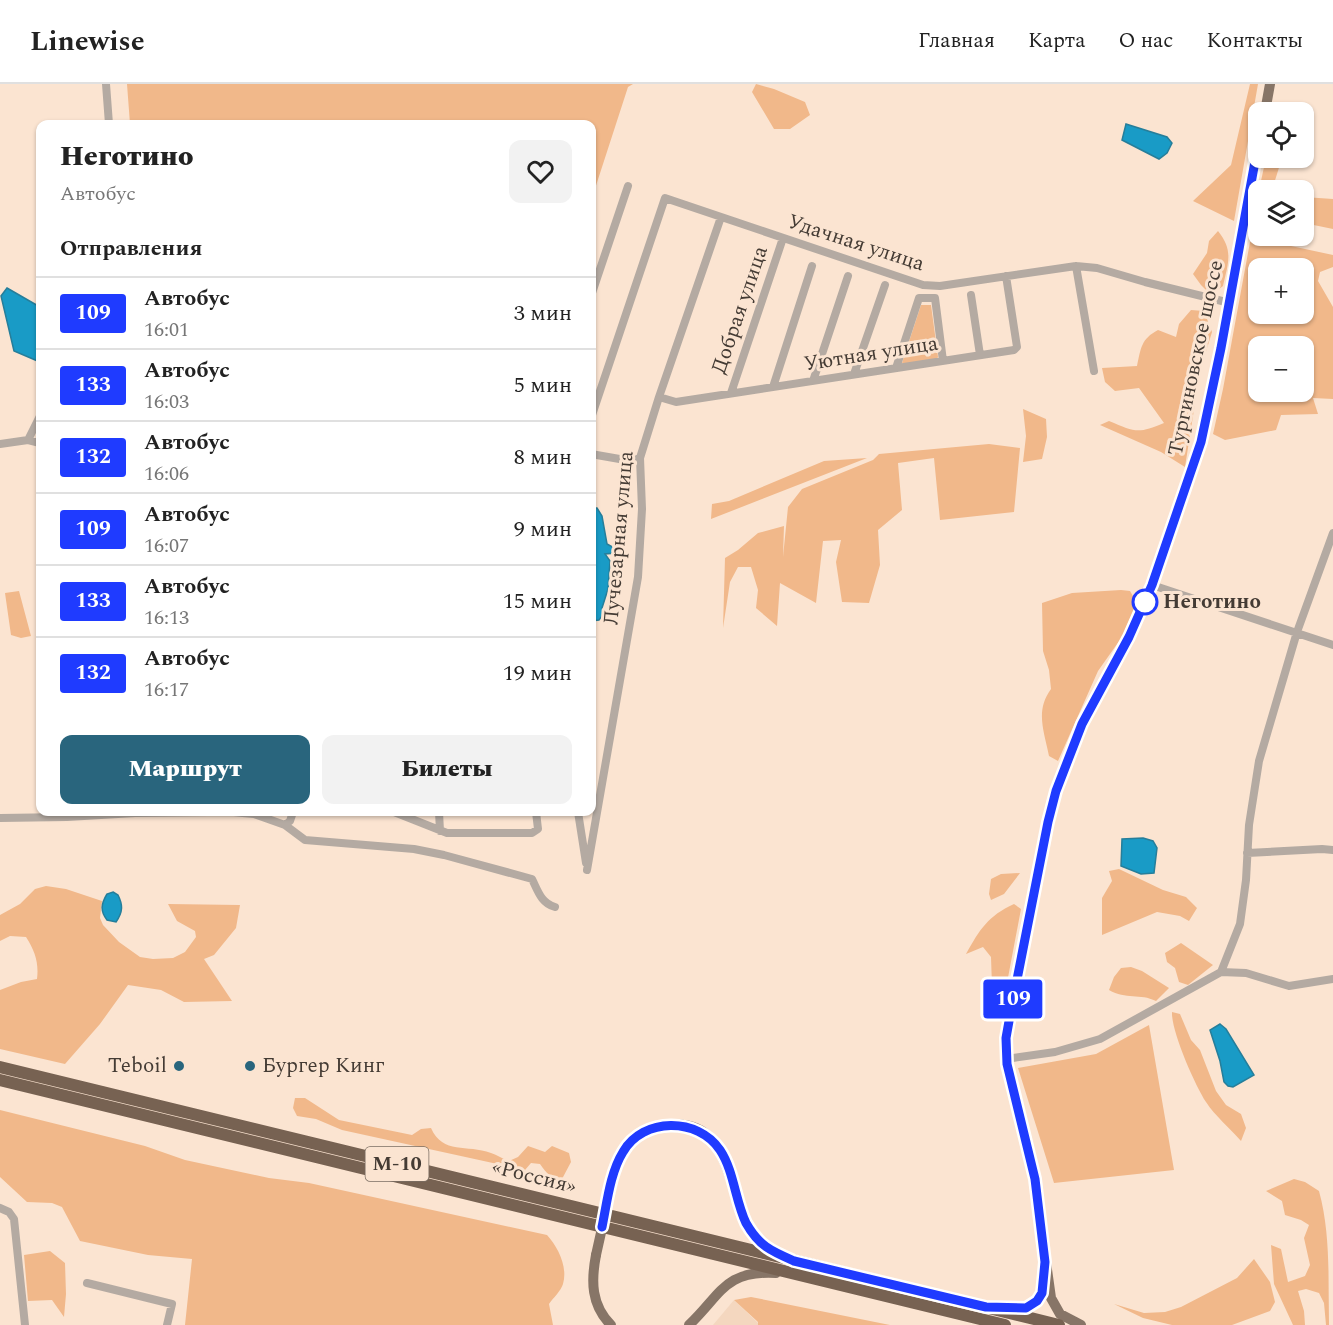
<!DOCTYPE html>
<html lang="ru">
<head>
<meta charset="utf-8">
<style>
  :root { --surface:#fff; --page:#f2f2f2; --text:#222; --muted:#767676; --line:#e0e0e0; --accent:#29657d }
  body { margin:0; font-family:Spectral,serif; background:var(--page); color:var(--text); height:100vh; display:flex; flex-direction:column; font-size:22px; white-space:nowrap }
  * { box-sizing:border-box; margin:0 }
  p { font-size:20px; color:var(--muted) }
  .icon { flex:none; width:33px; height:33px; fill:none; stroke:currentColor; stroke-width:2; stroke-linecap:round; stroke-linejoin:round }
  .map { position:relative; flex:1; overflow:hidden }
  .panel { position:absolute; left:36px; top:36px; width:560px; height:696px; display:flex; flex-direction:column; background:var(--surface); border-radius:12px; box-shadow:0 2px 4px #0004 }
  .panel>* { flex:none }
  .badge { padding:0 12px; border-radius:4px; font-size:21px; line-height:39px }
  .tools { position:absolute; left:1248px; top:18px; display:grid; gap:12px }
  .tools a { display:grid; place-items:center; width:66px; height:66px; border-radius:12px; background:var(--surface); box-shadow:0 2px 4px #0004; font-size:30px }
  .map>.badge { position:absolute; translate:-50% -50%; box-shadow:0 0 0 3px #fff }
  h2 { padding:0 24px; font-size:22px; line-height:54px }
  .round { display:grid; place-items:center; flex:none; width:63px; height:63px; border-radius:12px; background:var(--page) }
  .summary { display:flex; align-items:center; justify-content:space-between; height:102px; padding:0 24px }
  h1 { font-size:28px; font-weight:800; line-height:45px }
  .primary-button { display:flex; gap:12px; margin-top:auto; padding:12px 24px }
  .primary-button a { flex:1; height:69px; border-radius:12px; background:var(--accent); color:#fff; font-size:24px; font-weight:800; line-height:69px; text-align:center }
  .primary-button a+a { background:var(--page); color:var(--text) }
  ul { padding:0; list-style:none }
  li { display:flex; align-items:center; gap:18px; height:72px; padding:0 24px; border-top:2px solid var(--line) }
  li div { flex:1 }
  li b { display:block; font-size:22px }
  li em { font-style:normal }
  li .badge { min-width:66px; font-weight:700; text-align:center }
  header { display:flex; align-items:center; gap:36px; box-sizing:border-box; height:84px; padding:0 30px; background:var(--surface); border-bottom:2px solid var(--line) }
  header strong { font-size:28px }
  nav { display:flex; gap:33px; margin-inline-start:auto; font-size:21px }
  .map>svg:first-child { display:block }
  .built { fill:#f4d7bf }
  .green { fill:#f1b88a; fill-rule:evenodd }
  .water { fill:#199bc6; stroke:#267e9a; stroke-width:1.5 }
  .lines { fill:none; stroke-linecap:round; stroke-linejoin:round }
  .minor { stroke:#b4aaa2; stroke-width:8 }
  .major { stroke:#877567; stroke-width:10 }
  .highway { stroke:#776252; stroke-width:12 }
  .major-bridge { stroke:#877567; stroke-width:10 }
  .line-casing { stroke:#fff; stroke-width:14 }
  .line { stroke:#1f3bff; stroke-width:9 }
  .stop-dot { fill:#fff; stroke:#1f3bff; stroke-width:3 }
  .poi-dot { fill:#29657d; stroke:#fbe4d1; stroke-width:2 }
  .labels { text-anchor:middle; dominant-baseline:central; stroke-width:6; stroke-linejoin:round; paint-order:stroke }
  .shield { fill:#fbe4d1; stroke:#7b6e63; stroke-width:1.5 }
  .shield-label { font-size:20px; font-weight:bold; fill:#443b34 }
  .street-label { font-size:21px; fill:#443b34; stroke:#fbe4d1 }
  .stop-label { font-size:21px; font-weight:bold; fill:#443b34; stroke:#fbe4d1; text-anchor:start }
  .poi-label { font-size:21px; fill:#443b34; stroke:#fbe4d1; text-anchor:end }
</style>
</head>
<body>
<header>
<strong>Linewise</strong>
<nav><a>Главная</a><a>Карта</a><a>О нас</a><a>Контакты</a></nav>
</header>
<div class="map">
<svg width="1333" height="1241" viewBox="0 0 1333 1241">
  <rect width="100%" height="100%" fill="#fbe4d1"/>
  <!-- built -->
  <path class="built" d="M734,1216L758,1239V1241H713Z"/>
  <!-- green -->
  <path class="green" d="M127,0H633L628,3L591,117V40H130Z
    M756,0L774,5L805,18L810,31L790,45H774L752,8Z
    M1250,0H1258L1234,137L1193,117L1231,81Z
    M1266,74H1282L1272,106H1259Z
    M1304,113L1333,115V145L1304,139Z
    M1218,147C1234,167 1228,179 1223,202L1215,208L1209,209L1201,201L1193,190L1207,169L1209,157Z
    M1263,156L1333,171V183L1320,188L1318,197L1333,223V315L1313,314L1318,330L1281,331L1276,346L1225,356L1213,350L1223,305L1250,158ZM1304,184V230H1258V184ZM1258,262H1304V308H1258Z
    M921,221H931L938,273L936,277L905,280L902,279Z
    M1191,226L1204,227L1212,248L1200,287L1185,383L1161,368L1100,341L1109,337C1135,348 1138,350 1164,339L1139,304L1115,307L1105,298L1102,284L1137,282C1141,264 1141,255 1158,246L1176,253L1179,240Z
    M1023,325L1046,335L1047,353L1042,375L1023,378L1026,352Z
    M989,360L1020,364L1014,428L940,436L934,374L898,379L902,426L878,446L880,481L869,519L842,518L836,478L841,456L823,457L816,519L780,499L777,542L756,524L758,506L751,483H738L730,498L723,544L725,474L738,466L758,449L784,442L783,473L788,423L802,405L873,376L879,370Z
    M867,374L711,435L712,420L729,417L824,377Z
    M1121,506L1130,507L1137,519L1122,553L1098,587L1058,677L1049,672C1044,646 1035,627 1051,605L1049,586L1043,567L1042,519L1072,509Z
    M19,507L31,552L21,554L11,551L5,509Z
    M1119,785L1163,806L1186,813L1197,824L1189,837L1180,832L1157,828L1102,851V814L1112,797L1109,787Z
    M1020,789L1004,810L991,816L989,810L991,795L1001,790Z
    M46,802L66,805L102,817L100,834L103,841L119,858L140,873L153,875L173,874L185,868L196,853L195,847L177,837L168,820L240,821L236,844L214,871L204,875L232,917L184,918L161,906L128,901L100,940L65,980L0,965V906L21,898L37,895C39,879 35,867 26,853L10,852L0,857V831L20,820L35,805Z
    M1014,820L1021,825L1003,920L992,902L991,873L983,863L966,870C980,845 988,832 1014,820Z
    M1181,859L1213,881L1188,901L1179,898L1175,884L1167,878L1165,869Z
    M1131,883L1142,887L1169,904L1156,917C1140,909 1126,916 1109,906L1114,893L1121,884Z
    M1172,928L1180,930L1191,956L1200,966L1216,1007L1226,1021L1241,1030L1246,1044L1241,1057C1230,1044 1215,1032 1206,1018C1195,1001 1171,947 1172,928Z
    M1149,941L1174,1086L1054,1099L1018,984L1096,970Z
    M295,1014H305L339,1036L412,1051L421,1045L431,1044C443,1071 467,1060 491,1069C497,1071 503,1075 509,1077L518,1073L528,1062L545,1068L552,1062L569,1069L571,1078L562,1095C551,1094 547,1090 540,1080L531,1079L525,1086L342,1046L316,1035L297,1032L293,1024Z
    M0,1026L145,1062L185,1076L269,1094L309,1099L547,1151C558,1163 568,1183 563,1200C561,1207 553,1214 549,1220L553,1241H185L192,1175L148,1171L80,1157L62,1123L52,1119L27,1118L0,1093Z
    M1294,1095L1305,1098L1319,1107C1331,1151 1328,1196 1329,1241H1326L1324,1219L1319,1209L1306,1205L1298,1207L1304,1227L1305,1241H1293L1274,1200L1271,1161L1281,1165L1288,1198L1305,1192L1310,1181L1304,1154L1309,1141L1301,1136L1285,1131L1282,1117L1266,1107Z
    M50,1167L65,1179L66,1210L64,1233L52,1216L28,1217L24,1171Z
    M1254,1175L1270,1198L1275,1218L1270,1227L1232,1241H1172L1143,1234L1114,1220L1144,1229L1165,1228L1181,1223L1237,1194Z
    M751,1213L875,1238L890,1241H758V1238L734,1216Z"/>
  <!-- water -->
  <path class="water" d="M1126,40L1167,53L1172,59L1167,69L1159,75L1122,56Z
    M7,204L40,223V278L14,267L1,212Z
    M591,424H597L602,432L607,460L616,465V469L605,470L610,477L608,505L602,524L606,527L599,536L591,537Z
    M1143,754L1153,757L1157,764L1154,789L1141,790L1121,782L1122,755Z
    M113,808L118,811C123,821 123,828 116,838L107,836C100,827 101,820 107,810Z
    M1220,940L1226,945L1254,991L1233,1003L1228,1002L1224,998L1220,977L1210,946Z"/>
  <g class="lines">
    <!-- minor -->
    <path class="minor" d="M106,0L109,40
      M1076,182L1094,287
      M971,211L980,271
      M591,212L628,102
      M896,284L919,214H935L943,277
      M854,290L885,201
      M813,297L848,192
      M773,303L812,182
      M731,309L783,154
      M659,313L676,318L1014,266L1017,263L1006,192
      M591,334L665,114L923,201L940,202L1076,182L1097,184L1145,198L1230,219
      M28,356L40,332
      M0,360L28,356L40,359
      M591,370L631,377L640,374
      M1152,501L1333,561
      M394,728L447,749H532L538,745L536,728
      M439,728L440,747
      M578,728L586,779
      M0,734L67,733L135,729L231,728L254,730L285,741L305,756L414,765L444,771L532,795C538,807 541,819 555,823
      M285,741L290,737L293,728
      M1247,769L1322,765L1333,766
      M587,786L638,493L642,425L640,374L659,313L721,133
      M1221,888L1246,889L1289,902L1333,895
      M1006,975L1055,968L1100,955L1221,888L1240,840L1246,796L1249,741L1259,677L1297,548L1333,449
      M0,1124L9,1128L14,1135L25,1241
      M87,1199L172,1220L167,1241"/>
    <!-- major -->
    <path class="major" d="M1265,28L1270,0
      M613,1095C621,1070 630,1050 658,1043C748,1021 717,1145 777,1170
      M596,1171C591,1197 591,1221 611,1241
      M1005,1224C1030,1226 1043,1221 1044,1194
      M689,1241C721,1211 724,1186 776,1189
      M1081,1241L1060,1230L1051,1214L1032,1078L1007,980V950L1048,738L1056,707L1075,655L1089,625L1129,553L1152,501L1196,372L1210,322L1258,61"/>
    <!-- highway -->
    <path class="highway" d="M0,983L1059,1241
      M0,996L1005,1241"/>
    <!-- major-bridge -->
    <path class="major-bridge" d="M596,1171L613,1095"/>
  </g>
  <g class="lines">
    <defs>
      <path id="line" d="M602,1143C607,1119 610,1089 623,1068C643,1033 698,1033 720,1066C734,1087 735,1116 746,1139C759,1162 771,1167 794,1177L986,1223L1026,1224L1037,1217L1042,1209L1045,1178L1035,1095L1007,980L1006,954L1011,926L1048,738L1056,707L1082,640L1129,553L1152,501L1201,358L1221,264L1258,61"/>
    </defs>
    <!-- line casing -->
    <use href="#line" class="line-casing"/>
    <!-- line -->
    <use href="#line" class="line"/>
  </g>
  <!-- markers -->
  <circle class="stop-dot" cx="1145" cy="518" r="12"/>
  <g class="poi-dot">
    <circle cx="179" cy="982" r="6"/>
    <circle cx="250" cy="982" r="6"/>
  </g>
  <g class="labels">
    <!-- shield labels -->
    <rect class="shield" x="365.5" y="1063" width="63" height="34" rx="4.5"/>
    <g class="shield-label">
      <text x="397" y="1080">М-10</text>
    </g>
    <!-- street labels -->
    <g class="street-label">
      <text transform="translate(856 159) rotate(18)">Удачная улица</text>
      <text transform="translate(740 226) rotate(-71)">Добрая улица</text>
      <text transform="translate(871 270) rotate(-9)">Уютная улица</text>
      <text transform="translate(1196 274) rotate(-78)">Тургиновское шоссе</text>
      <text transform="translate(619 454) rotate(-85)">Лучезарная улица</text>
      <text transform="translate(534 1093) rotate(14)">«Россия»</text>
    </g>
    <!-- stop labels -->
    <g class="stop-label">
      <text x="1163" y="518">Неготино</text>
    </g>
    <!-- poi labels -->
    <g class="poi-label">
      <text x="167" y="982">Teboil</text>
      <text x="262" y="982" text-anchor="start">Бургер Кинг</text>
    </g>
  </g>
</svg>
<div class="tools">
<a><svg class="icon" aria-label="locate" viewBox="0 0 24 24"><circle cx="12" cy="12" r="6"/><path d="M12 2v4M12 18v4M2 12h4M18 12h4"/></svg></a>
<a><svg class="icon" aria-label="layers" viewBox="0 0 24 24"><path d="M12 4l9 5-9 5-9-5zM3 14l9 5 9-5"/></svg></a>
<a>+</a>
<a>−</a>
</div>
<b class="badge" style="left:1013px;top:915px;background:#1f3bff;color:#fff">109</b>
<section class="panel">
<div class="summary"><div><h1>Неготино</h1><p>Автобус</p></div><a class="round"><svg class="icon" aria-label="heart" viewBox="0 0 24 24"><path d="M12 20l-8-8c-3-5 5-10 8-4 3-6 11-1 8 4z"/></svg></a></div>
<h2>Отправления</h2>
<ul>
<li><span class="badge" style="background:#1f3bff;color:#fff">109</span><div><b>Автобус</b><p>16:01</p></div><em>3 мин</em></li>
<li><span class="badge" style="background:#1f3bff;color:#fff">133</span><div><b>Автобус</b><p>16:03</p></div><em>5 мин</em></li>
<li><span class="badge" style="background:#1f3bff;color:#fff">132</span><div><b>Автобус</b><p>16:06</p></div><em>8 мин</em></li>
<li><span class="badge" style="background:#1f3bff;color:#fff">109</span><div><b>Автобус</b><p>16:07</p></div><em>9 мин</em></li>
<li><span class="badge" style="background:#1f3bff;color:#fff">133</span><div><b>Автобус</b><p>16:13</p></div><em>15 мин</em></li>
<li><span class="badge" style="background:#1f3bff;color:#fff">132</span><div><b>Автобус</b><p>16:17</p></div><em>19 мин</em></li>
</ul>
<div class="primary-button"><a>Маршрут</a><a>Билеты</a></div>
</section>
</div>
</body>
</html>
